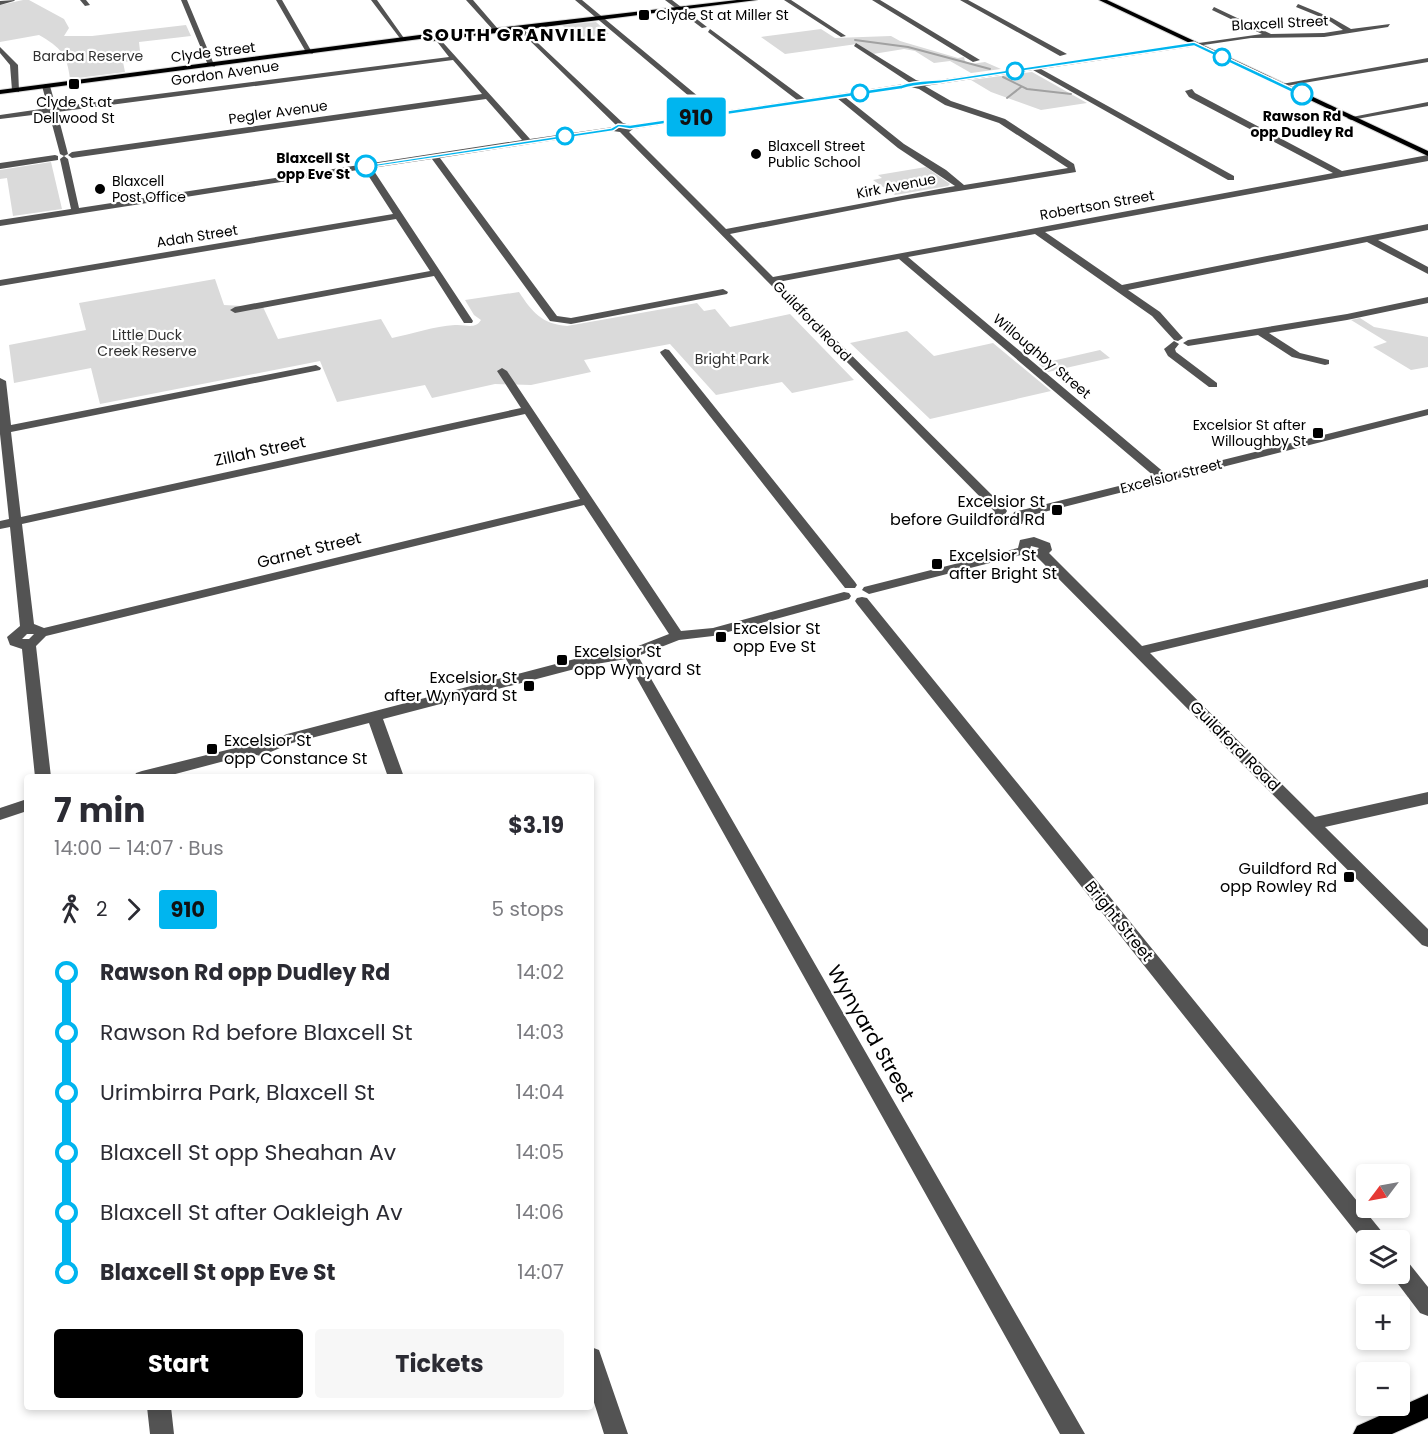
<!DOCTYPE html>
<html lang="en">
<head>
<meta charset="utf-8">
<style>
  :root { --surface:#fff; --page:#f7f7f7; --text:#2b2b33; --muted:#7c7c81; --accent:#000 }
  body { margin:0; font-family:Poppins,sans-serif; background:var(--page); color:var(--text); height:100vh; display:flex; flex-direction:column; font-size:22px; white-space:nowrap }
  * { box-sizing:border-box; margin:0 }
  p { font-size:20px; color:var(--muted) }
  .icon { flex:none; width:33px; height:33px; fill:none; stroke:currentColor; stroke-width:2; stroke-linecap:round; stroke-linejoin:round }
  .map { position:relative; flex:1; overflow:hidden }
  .sheet { position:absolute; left:24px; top:774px; width:570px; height:636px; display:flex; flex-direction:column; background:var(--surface); border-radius:6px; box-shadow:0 3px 9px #0003 }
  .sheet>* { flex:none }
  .badge { padding:0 12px; border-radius:4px; font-size:21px; line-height:39px }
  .needle { width:39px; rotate:238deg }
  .controls { position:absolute; left:1356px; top:1164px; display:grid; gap:12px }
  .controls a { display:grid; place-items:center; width:54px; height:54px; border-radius:6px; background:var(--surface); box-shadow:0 3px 9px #0003; font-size:30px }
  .map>.badge { position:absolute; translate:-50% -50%; box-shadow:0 0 0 3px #fff }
  .legs { display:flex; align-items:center; gap:9px; height:66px; padding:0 30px; font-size:20px }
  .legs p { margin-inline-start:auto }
  .summary { display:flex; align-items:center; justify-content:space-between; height:102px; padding:0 30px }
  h1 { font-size:33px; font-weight:700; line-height:45px }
  .button { display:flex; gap:12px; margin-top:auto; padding:12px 30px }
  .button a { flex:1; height:69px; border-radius:6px; background:var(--accent); color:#fff; font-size:24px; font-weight:700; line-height:69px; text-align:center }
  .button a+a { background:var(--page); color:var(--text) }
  ul { padding:0 30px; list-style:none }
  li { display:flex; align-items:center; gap:21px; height:60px; font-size:22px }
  li i { display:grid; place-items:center; width:9px; height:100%; margin:0 8px; background:currentColor }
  li i::after { content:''; width:15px; height:15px; margin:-8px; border:4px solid; border-radius:50%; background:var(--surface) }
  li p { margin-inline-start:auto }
  li:first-child i { background:linear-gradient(#0000 50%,currentColor 0) }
  li:last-child i { background:linear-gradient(currentColor 50%,#0000 0) }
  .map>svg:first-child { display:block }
  .green { fill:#dadada }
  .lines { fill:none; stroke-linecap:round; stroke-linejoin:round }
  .stream { stroke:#a1a1a1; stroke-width:2 }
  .major-casing { stroke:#dbdbdb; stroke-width:2 }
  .minor { fill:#535353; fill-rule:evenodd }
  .major { fill:#000; fill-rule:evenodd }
  .line-1 { fill:#00b5ef; stroke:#fff; stroke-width:1.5 }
  .poi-dot { fill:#000; stroke:#fff; stroke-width:2 }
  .stop-1-dot { fill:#fff; stroke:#00b5ef; stroke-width:3 }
  .labels { text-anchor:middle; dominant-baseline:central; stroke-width:4.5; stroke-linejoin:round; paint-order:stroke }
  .far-poi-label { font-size:14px; fill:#000; stroke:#fff; text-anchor:start }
  .far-street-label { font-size:14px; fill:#000; stroke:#fff }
  .far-park-label { font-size:14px; fill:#313131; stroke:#fff }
  .far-stop-label { font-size:14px; font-weight:bold; fill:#000; stroke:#fff }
  .street-label { font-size:16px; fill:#000; stroke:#fff }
  .poi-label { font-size:16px; fill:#000; stroke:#fff; text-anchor:start }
  .far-district-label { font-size:18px; font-weight:bold; letter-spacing:1.5px; fill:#000; stroke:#fff }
  .near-street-label { font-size:20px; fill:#000; stroke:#fff }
</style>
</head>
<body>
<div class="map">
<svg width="1428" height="1434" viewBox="0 0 1428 1434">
  <rect width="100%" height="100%" fill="#fff"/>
  <!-- green -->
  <path class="green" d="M23,0H29L64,19L69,28L64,36H92L186,25L191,36L139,42L141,60L123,62L125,72L70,79C67,54 61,48 39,35L0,42V5Z
    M596,22L609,34L576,38L562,25Z
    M821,29L835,38L891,36L900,41L958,58L964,57L965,61L971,64L985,62L1001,69L971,73L950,61L934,63L915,51L904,49L873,54L857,44L785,54L761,37Z
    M1032,72L1087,103L1041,110L991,92L971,80Z
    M51,162L62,209L13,216L7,178L0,179V170Z
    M926,167L950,184L948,186L895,195L873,180L882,178L878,175Z
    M215,279L224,305L263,307L278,339L381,319L392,338C412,334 434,326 455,325C465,324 475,330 481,320L474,315L465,300L519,292C532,312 542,324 567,326L697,303L704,311L715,309L730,327L790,314L854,380L792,393L782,382L716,395L670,344L584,360L591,372L531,385L495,384L432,398L425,385L337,402L320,361L100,404L91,368L14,383L9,345L86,330L79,303Z
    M1360,318L1374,327L1428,337V367L1411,370L1373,347L1387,342L1351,320Z
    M907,331L934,356L993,343L1051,391L930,419L850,343Z
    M1100,350L1110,358L1048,372L1039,364Z"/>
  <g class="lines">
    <!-- stream -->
    <path class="stream" d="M855,40L908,47L990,69
      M1003,77L1027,89L1071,94
      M1007,98L1021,87"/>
    <defs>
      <path id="major" d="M737,0H757L433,41L435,37L0,94V90L435,33L446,34Z
        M1099,0H1107L1428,151V156Z
        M1428,1394V1418L1392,1434H1353L1357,1426Z"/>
    </defs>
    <!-- major casing -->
    <use href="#major" class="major-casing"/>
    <!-- minor -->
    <path class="minor" d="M15,0L14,1L0,5V1Z
      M80,0H86L90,5L85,6Z
      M181,0H187L215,67L208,65Z
      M276,0H282L313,54L306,52Z
      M371,0H377L406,41H402Z
      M466,0H473L498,29V31H494Z
      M575,0H582L717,112L797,100L708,32L710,29L805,99L910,83L854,46L856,43L916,80L924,82L1262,34L1212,10L1214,7L1271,34L1324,33L1343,30L1328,20L1296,7L1298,4L1332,18L1351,29L1390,24L1388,27L1324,37L1251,38L1041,69L1234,176V180H1228L1033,70L925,86L951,101L1005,119L1074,164L1076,172L903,200L730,234L773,277L1333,173L1189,97L1185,91L1192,89L1195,93L1342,171L1428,155V161L1045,232L1122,285L1428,224V230L1378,240L1428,267V274L1367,242L1128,290L1160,312L1183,338L1178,341L1174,340L1152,316L1035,234L908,257L1166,474L1428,409V415L1024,517L1022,524L1000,525L991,517L994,511L620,132L613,131L440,158L557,316L571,318L723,289L728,292L727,294L571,324L550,321L432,159L372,168L473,321L472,323H464L434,276L235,313L230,310L235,307L430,271L396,219L0,286V280L393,214L364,169L0,226V220L71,209L60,159L64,156L60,154L49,113L0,119V115L48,108L42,86L46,84L50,86L56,107L449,57L435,39L438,37L530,139L613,127L624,128L618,127L521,32L523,29L623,123L630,125L709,113ZM453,60L482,94L72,152L68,155L72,158L486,99L522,140L79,208L68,159L64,156L68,154L57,112ZM911,87L919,89L945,105L999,123L1068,168L964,185L946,170L904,144L845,97ZM837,98L898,148L955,186L726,229L629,132L633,129ZM899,259L1155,477L1014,512L1012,518L1004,516L1007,511L1005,508L778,282Z
      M665,0H672L707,27L702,28Z
      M784,0H791L846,36L841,37Z
      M872,0H880L980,60L973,62Z
      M960,0H968L1067,54L1060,56Z
      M0,47L18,65L19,92L12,90L10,65L0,53Z
      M1428,58V62L1280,87L1276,85Z
      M1428,102V106L1351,120L1347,118Z
      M55,155L58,156V160L0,169V163Z
      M1428,297V303L1347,320L1269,333L1300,353L1329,360V364L1325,365L1292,357L1258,335L1188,346L1183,343L1188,340L1347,314Z
      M1174,341L1179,344L1175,349L1176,352L1217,383V387H1209L1168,356L1164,349Z
      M665,349L669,350L855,582L857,585L855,588H845L661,354L660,352Z
      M316,365L321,368L320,370L11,432L21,517L521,408L497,371L502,368L507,371L681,631L713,628L844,592L849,593L851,596L849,599L713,636L679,640L638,656L1085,1434H1060L626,659L590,665L383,719L404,777H388L369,723L292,743L261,756L251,754L164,777H134L136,773L142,771L251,744L260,745L287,734L590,655L628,650L669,634L584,505L46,636L36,646L51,777H35L22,649L10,645L7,637L20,626L10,527L0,529V521L9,519L0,434V378L6,381L11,425ZM525,414L580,499L44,628L34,624L22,524ZM27,634H34L29,639H22Z
      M1034,537L1050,543L1052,550L1049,553L1142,646L1428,579V587L1150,653L1315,817L1428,792V804L1325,827L1428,929V947L1422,945L1036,556L1034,553L1039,548L1031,546L1029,553L869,594L862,590L864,587L1018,548L1020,540Z
      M862,597L867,598L1383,1233L1386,1240H1366V1245L857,604L855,601L857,598Z
      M27,799V811L0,820V808Z
      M1400,1258L1408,1262L1428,1287V1316L1420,1313L1392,1276L1391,1274H1400Z
      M591,1347L599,1350L628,1434H604L591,1393Z
      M147,1407H171L174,1434H150Z"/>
    <!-- major -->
    <use href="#major" class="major"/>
  </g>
  <!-- line-1 -->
  <path class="line-1" d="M1194,42L1305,94L1299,96L1194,46L948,82C932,85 917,84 902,89L630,129L619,127L613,131L366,168L363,166L611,128L618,124L630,125L901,85C916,80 932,81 948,79Z"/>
  <!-- markers -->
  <g class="poi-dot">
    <rect x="638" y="9" width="12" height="12" rx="3"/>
    <rect x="68" y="78" width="12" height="12" rx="3"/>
    <circle cx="756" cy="154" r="6"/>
    <circle cx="100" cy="189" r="6"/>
    <rect x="1312" y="427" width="12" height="12" rx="3"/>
    <rect x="1051" y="504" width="12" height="12" rx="3"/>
    <rect x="931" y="558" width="12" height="12" rx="3"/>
    <rect x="715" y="631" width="12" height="12" rx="3"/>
    <rect x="556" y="654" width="12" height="12" rx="3"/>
    <rect x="523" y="680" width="12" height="12" rx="3"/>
    <rect x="206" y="743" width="12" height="12" rx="3"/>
    <rect x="1343" y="871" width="12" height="12" rx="3"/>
  </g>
  <g class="stop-1-dot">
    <circle cx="1222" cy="57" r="8"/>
    <circle cx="1015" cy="71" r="8"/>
    <circle cx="860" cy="93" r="8"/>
    <circle cx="1302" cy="94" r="10"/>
    <circle cx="565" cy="136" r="8"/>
    <circle cx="366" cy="166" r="10"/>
  </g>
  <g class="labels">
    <!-- far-poi labels -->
    <g class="far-poi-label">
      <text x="656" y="15">Clyde St at Miller St</text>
      <text x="74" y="102" text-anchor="middle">Clyde St at<tspan x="74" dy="16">Dellwood St</tspan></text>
      <text x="768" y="146">Blaxcell Street<tspan x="768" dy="16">Public School</tspan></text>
      <text x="112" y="181">Blaxcell<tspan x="112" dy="16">Post Office</tspan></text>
      <text x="1306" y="425" text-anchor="end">Excelsior St after<tspan x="1306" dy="16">Willoughby St</tspan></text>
    </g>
    <!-- far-street labels -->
    <g class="far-street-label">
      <text transform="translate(1280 23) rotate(-3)">Blaxcell Street</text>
      <text transform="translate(213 52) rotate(-7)">Clyde Street</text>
      <text transform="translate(225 73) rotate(-8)">Gordon Avenue</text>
      <text transform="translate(278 112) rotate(-8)">Pegler Avenue</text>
      <text transform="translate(896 186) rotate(-11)">Kirk Avenue</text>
      <text transform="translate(1097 205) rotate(-10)">Robertson Street</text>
      <text transform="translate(197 236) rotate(-9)">Adah Street</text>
      <text transform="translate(812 321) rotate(46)">Guildford Road</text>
      <text transform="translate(1042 356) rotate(40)">Willoughby Street</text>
      <text transform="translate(1171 476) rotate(-14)">Excelsior Street</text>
    </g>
    <!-- far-park labels -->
    <g class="far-park-label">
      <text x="88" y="56">Baraba Reserve</text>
      <text x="147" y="335">Little Duck<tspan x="147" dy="16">Creek Reserve</tspan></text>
      <text x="732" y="359">Bright Park</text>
    </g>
    <!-- far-stop labels -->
    <g class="far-stop-label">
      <text x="1302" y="116">Rawson Rd<tspan x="1302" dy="16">opp Dudley Rd</tspan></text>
      <text x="350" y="158" text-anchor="end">Blaxcell St<tspan x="350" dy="16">opp Eve St</tspan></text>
    </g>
    <!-- street labels -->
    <g class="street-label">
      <text transform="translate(260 451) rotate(-12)">Zillah Street</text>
      <text transform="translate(309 550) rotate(-14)">Garnet Street</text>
      <text transform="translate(1235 746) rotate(45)">Guildford Road</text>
      <text transform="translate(1119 921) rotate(51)">Bright Street</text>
    </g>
    <!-- poi labels -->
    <g class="poi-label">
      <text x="1045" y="501" text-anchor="end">Excelsior St<tspan x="1045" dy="18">before Guildford Rd</tspan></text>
      <text x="949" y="555">Excelsior St<tspan x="949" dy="18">after Bright St</tspan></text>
      <text x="733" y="628">Excelsior St<tspan x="733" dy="18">opp Eve St</tspan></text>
      <text x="574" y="651">Excelsior St<tspan x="574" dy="18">opp Wynyard St</tspan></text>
      <text x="517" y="677" text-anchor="end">Excelsior St<tspan x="517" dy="18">after Wynyard St</tspan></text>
      <text x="224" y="740">Excelsior St<tspan x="224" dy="18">opp Constance St</tspan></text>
      <text x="1337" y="868" text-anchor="end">Guildford Rd<tspan x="1337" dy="18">opp Rowley Rd</tspan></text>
    </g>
    <!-- far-district labels -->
    <g class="far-district-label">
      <text x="515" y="34">SOUTH GRANVILLE</text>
    </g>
    <!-- near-street labels -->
    <g class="near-street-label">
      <text transform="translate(871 1033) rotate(60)">Wynyard Street</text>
    </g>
  </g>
</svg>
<div class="controls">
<a><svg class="needle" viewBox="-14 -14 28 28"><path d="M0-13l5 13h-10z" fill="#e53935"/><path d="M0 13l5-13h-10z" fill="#7c7c81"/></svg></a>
<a><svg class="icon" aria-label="layers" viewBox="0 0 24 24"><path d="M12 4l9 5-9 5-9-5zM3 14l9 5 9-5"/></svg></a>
<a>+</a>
<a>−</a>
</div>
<b class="badge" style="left:696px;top:117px;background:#00b5ef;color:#111">910</b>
<section class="sheet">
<div class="summary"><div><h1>7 min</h1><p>14:00 – 14:07 · Bus</p></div><b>$3.19</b></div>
<div class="legs"><svg class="icon" aria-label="walk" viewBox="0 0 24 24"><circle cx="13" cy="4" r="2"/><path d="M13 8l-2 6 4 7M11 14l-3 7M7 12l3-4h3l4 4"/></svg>2<svg class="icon" aria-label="forward" viewBox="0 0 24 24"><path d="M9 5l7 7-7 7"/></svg><b class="badge" style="background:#00b5ef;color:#111">910</b><p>5 stops</p></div>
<ul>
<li><i style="color:#00b5ef"></i><b>Rawson Rd opp Dudley Rd</b><p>14:02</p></li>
<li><i style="color:#00b5ef"></i><span>Rawson Rd before Blaxcell St</span><p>14:03</p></li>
<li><i style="color:#00b5ef"></i><span>Urimbirra Park, Blaxcell St</span><p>14:04</p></li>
<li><i style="color:#00b5ef"></i><span>Blaxcell St opp Sheahan Av</span><p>14:05</p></li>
<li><i style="color:#00b5ef"></i><span>Blaxcell St after Oakleigh Av</span><p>14:06</p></li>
<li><i style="color:#00b5ef"></i><b>Blaxcell St opp Eve St</b><p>14:07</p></li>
</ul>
<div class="button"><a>Start</a><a>Tickets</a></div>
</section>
</div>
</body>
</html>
